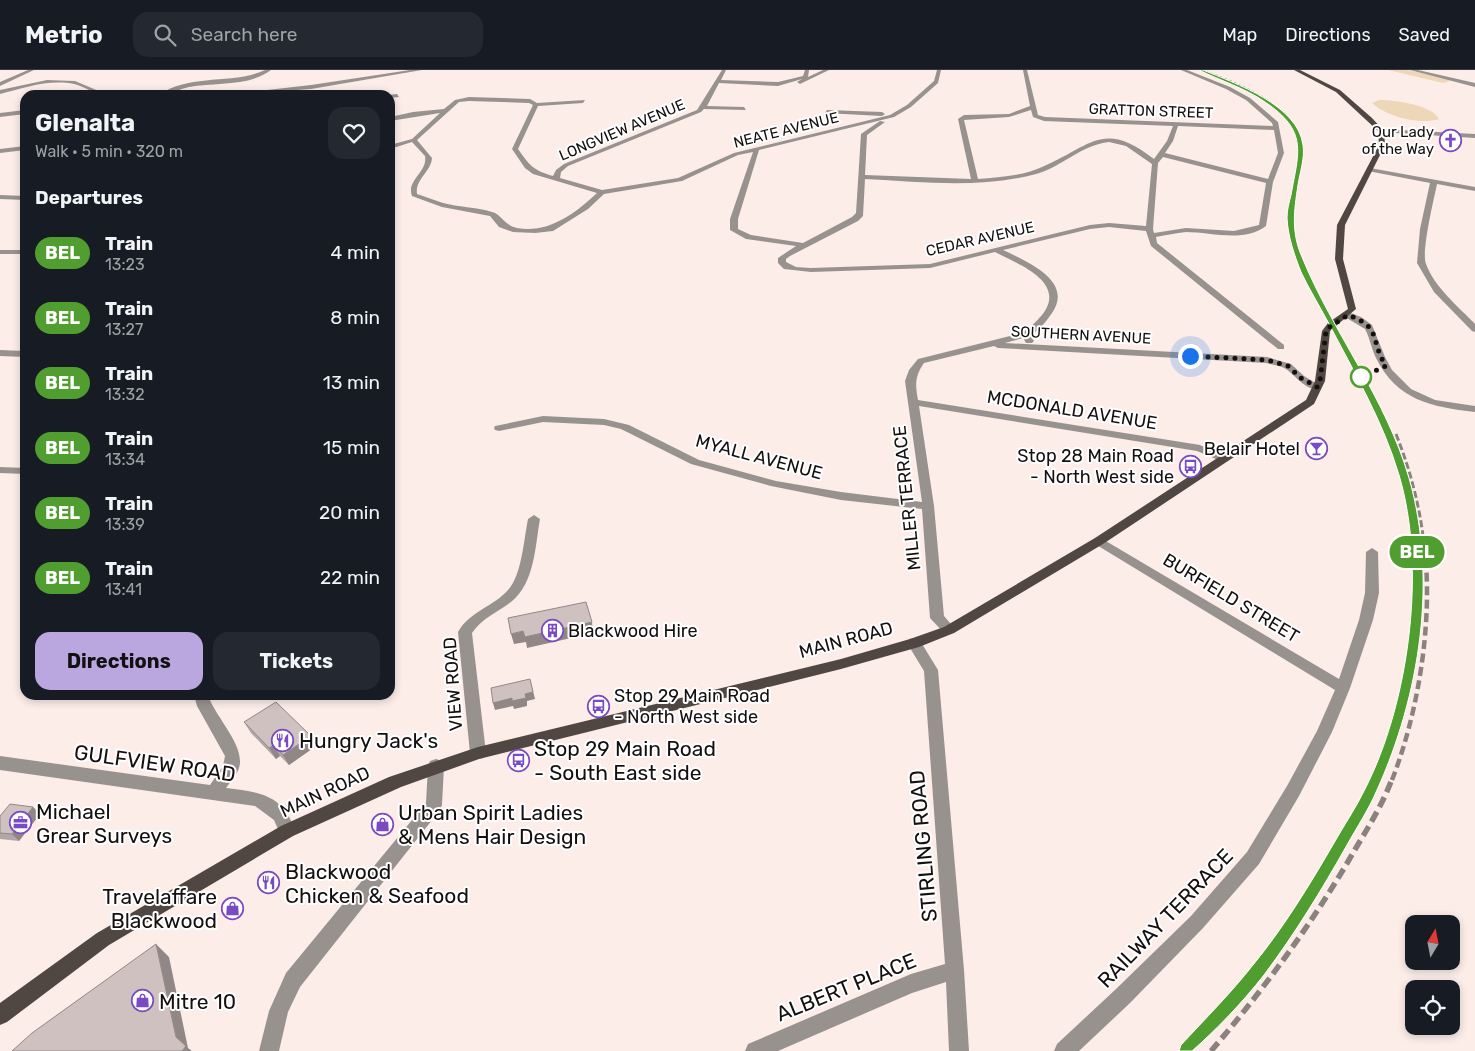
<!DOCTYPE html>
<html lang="en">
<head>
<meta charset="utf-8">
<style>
  :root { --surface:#171b24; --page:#242831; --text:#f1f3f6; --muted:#9ea1a6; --line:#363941; --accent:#bba7df }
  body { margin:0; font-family:Rubik,sans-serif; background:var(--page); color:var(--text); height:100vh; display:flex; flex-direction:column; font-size:19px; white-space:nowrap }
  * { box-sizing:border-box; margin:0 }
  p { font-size:16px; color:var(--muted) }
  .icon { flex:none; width:28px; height:28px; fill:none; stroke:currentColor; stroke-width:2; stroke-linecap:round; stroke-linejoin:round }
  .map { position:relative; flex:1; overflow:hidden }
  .sheet { position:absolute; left:20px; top:20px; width:375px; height:610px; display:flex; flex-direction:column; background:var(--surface); border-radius:15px; box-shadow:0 2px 8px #0003 }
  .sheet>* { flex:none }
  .badge { padding:0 10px; border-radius:16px; font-size:18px; line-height:32px }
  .needle { width:32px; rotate:10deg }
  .fabs { position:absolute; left:1405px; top:845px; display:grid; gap:10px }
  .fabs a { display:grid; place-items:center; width:55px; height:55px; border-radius:10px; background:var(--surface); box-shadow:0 2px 8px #0003; font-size:25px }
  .you { position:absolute; width:25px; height:25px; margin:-12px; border:4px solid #fff; border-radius:50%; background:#1a73e8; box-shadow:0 0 0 8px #1a73e833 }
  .map>.badge { position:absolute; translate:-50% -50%; box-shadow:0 0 0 2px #fff }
  h2 { padding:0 15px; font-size:19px; line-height:45px }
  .round { display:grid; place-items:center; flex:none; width:52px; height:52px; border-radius:15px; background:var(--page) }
  .overview { display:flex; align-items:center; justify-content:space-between; height:85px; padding:0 15px }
  h1 { font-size:24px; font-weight:700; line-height:38px }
  .action { display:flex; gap:10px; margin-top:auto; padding:10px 15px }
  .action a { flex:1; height:58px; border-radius:15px; background:var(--accent); color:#111; font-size:20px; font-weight:700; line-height:58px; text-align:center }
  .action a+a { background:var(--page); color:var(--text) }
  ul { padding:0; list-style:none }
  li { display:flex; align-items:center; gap:15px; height:65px; padding:0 15px }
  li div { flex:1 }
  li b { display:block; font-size:19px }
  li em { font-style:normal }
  li .badge { min-width:55px; font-weight:700; text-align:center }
  header { display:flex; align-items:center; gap:30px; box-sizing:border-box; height:70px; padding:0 25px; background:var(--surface); border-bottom:1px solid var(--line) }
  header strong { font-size:24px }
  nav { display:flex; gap:28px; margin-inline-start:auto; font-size:18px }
  .search { width:350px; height:45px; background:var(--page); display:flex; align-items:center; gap:12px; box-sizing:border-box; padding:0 18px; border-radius:15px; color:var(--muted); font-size:19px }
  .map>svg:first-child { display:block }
  .green { fill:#eed7b9 }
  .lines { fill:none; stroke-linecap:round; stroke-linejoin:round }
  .minor { fill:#98928f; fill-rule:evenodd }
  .major { fill:#504742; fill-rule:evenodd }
  .rail-far4 { stroke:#8b817e; stroke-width:2; stroke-dasharray:3 2; stroke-linecap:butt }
  .rail-far3 { stroke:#8b817e; stroke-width:2.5; stroke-dasharray:5 2.5; stroke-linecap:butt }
  .rail-far2 { stroke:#8b817e; stroke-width:3; stroke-dasharray:7 3; stroke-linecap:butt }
  .rail-far1 { stroke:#8b817e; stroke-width:4.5; stroke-dasharray:9 4.5; stroke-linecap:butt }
  .rail { stroke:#8b817e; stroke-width:5.5; stroke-dasharray:11 5.5; stroke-linecap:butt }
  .wall { fill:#b3a6a6 }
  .shaded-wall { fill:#928787 }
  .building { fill:#d0c1c1; stroke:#928787 }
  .line { fill:#509e2f; stroke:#fff }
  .walk { stroke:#15100f; stroke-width:5; stroke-dasharray:0 9 }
  .stop-dot { fill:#fff; stroke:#509e2f; stroke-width:2.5 }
  .labels { text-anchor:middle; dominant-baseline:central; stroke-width:4; stroke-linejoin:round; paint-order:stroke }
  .far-street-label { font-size:15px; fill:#15100f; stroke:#fff }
  .far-poi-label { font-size:15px; fill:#15100f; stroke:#fff; text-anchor:end }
  .street-label { font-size:18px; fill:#15100f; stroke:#fff }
  .poi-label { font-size:18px; fill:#15100f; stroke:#fff; text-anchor:end }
  .near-poi-label { font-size:21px; fill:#15100f; stroke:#fff; text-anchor:start }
  .near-street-label { font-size:21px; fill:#15100f; stroke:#fff }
</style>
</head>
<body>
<header>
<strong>Metrio</strong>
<div class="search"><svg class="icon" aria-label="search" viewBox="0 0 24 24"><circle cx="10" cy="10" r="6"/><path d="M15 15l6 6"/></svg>Search here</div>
<nav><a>Map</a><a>Directions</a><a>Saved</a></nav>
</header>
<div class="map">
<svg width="1475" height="981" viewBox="0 0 1475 981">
  <rect width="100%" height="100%" fill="#fcede9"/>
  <!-- green -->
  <path class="green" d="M1388,0H1408L1453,10L1443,13Z
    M1379,30C1394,30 1433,35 1439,49C1420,55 1387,47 1372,33Z"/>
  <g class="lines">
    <!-- minor -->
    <path class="minor" d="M28,0H34L0,16V12Z
      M265,0H271C248,17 216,12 189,17C179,19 170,25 159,25C189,3 232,15 265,0Z
      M410,0H422L311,19L223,25L311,15Z
      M722,0H726L721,10L778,12L803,6L805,0H809L808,7L823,0H829L800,14L797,12L802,9L778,16L719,13L707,36L744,37L746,40L704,39L701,42L568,96L561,102L560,108L602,120L678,108L734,83L890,45L907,35L934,11L937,0H941L938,13L911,37L894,47L759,80L738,149V159L751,165L803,173L852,147L856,143L861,64L880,51L885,52L867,65L865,105L971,109L958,49L964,45L1009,44L1030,36L1023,0H1027L1038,45L1045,47L1273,56L1272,53L1246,30L1226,19L1181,0H1187L1230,17L1250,28L1278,52L1284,83L1273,112L1266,156C1244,173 1211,162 1186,162C1176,163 1166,165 1156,167L1157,173L1284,275V279H1278L1151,176L1146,161L1109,157L1090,159L1003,180C1028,192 1074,211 1052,243C1046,252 1039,260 1030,266L1034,271L1032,273H1026L1023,268L1005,273L1267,287L1291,294L1304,306L1322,317L1320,319C1307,322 1296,306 1286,299C1281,296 1273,295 1266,293L998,278L994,276L924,293C915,306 915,314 918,330L1200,375L1228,389L1223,392L1197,381L919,336L934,436L944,546L956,560L954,563H944L930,548L922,439L841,430L771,416L691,394L621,359L604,355L543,352L499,361L495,360L494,358L495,356L543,346L604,349L629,355L699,390L776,411L841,422L922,432L905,311L909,300L918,289L1022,263C1030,258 1036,252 1042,245C1068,212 1018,194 995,182L930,198L811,202L784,199L778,193V188L796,176L746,169L730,160V149L753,82L738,85L682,111L604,124L588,139L553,161L535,163L513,162L499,157L490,146L442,137L412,126C406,110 428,102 425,86L412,72L390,79V75L412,69L440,43L390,51V47L413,42L444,39L455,30L469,27L530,29L537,33L585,30L583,33L538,36L518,79C530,96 533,100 553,106L556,100L564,94L697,40ZM469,31L529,33L533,35L512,79L525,98L533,104L597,123C576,143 548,164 517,158C504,155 501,144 492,142C476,137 458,137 443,133C434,130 426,127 417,124C415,109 431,102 432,88L417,70L459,32ZM1031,40L1033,47L1044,51L1173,56L1167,71L1154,89C1103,49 1091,76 1042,97C1023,106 999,107 978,109L964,50L1009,47ZM1178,56L1274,60L1278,83L1268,109L1165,83L1173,71ZM1109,72L1126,76L1152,94L1146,156L1109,153L1090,155L930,194L811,198L796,197L786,192V189L790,186L858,151L863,146L865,109C923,112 980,119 1036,104C1062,97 1081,75 1109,72ZM1163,87L1266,113L1259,155L1234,161L1186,158L1154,163L1153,159L1158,93Z
      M1410,0H1418L1475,13V17Z
      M47,10L75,11L108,25C95,25 86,17 74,14C49,9 24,18 0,24V20Z
      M311,22L353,23L356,25H309Z
      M397,24L399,27L390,28V25H388Z
      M25,40V44L0,47V43Z
      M827,40L882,42L885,44L882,46L825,43Z
      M1381,59L1475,64V68L1379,62Z
      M25,76V80L0,83V79Z
      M1370,98L1475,117V121L1437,114C1434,129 1421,182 1426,194C1435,218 1458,236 1475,254V262L1472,261L1434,222L1417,193L1420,159L1430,113L1368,101L1367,100Z
      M0,125L25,126V130L0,129Z
      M0,180H25V184H0Z
      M1348,242L1361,247L1372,255L1385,287L1392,300L1411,319L1435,330L1475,336V342C1431,337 1397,330 1376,288C1371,278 1370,268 1365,259L1345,247L1344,245Z
      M0,280L25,281V287L0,286Z
      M0,397L25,398V404L0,403Z
      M534,445L540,449C535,476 535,513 511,532C498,542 482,548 472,563L486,683L483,688L478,689L473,688L470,683L458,562C470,541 493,537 508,520C522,505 524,468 528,449Z
      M1099,467L1339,609L1359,550L1365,523L1366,482L1372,478L1378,482L1379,523L1373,550L1350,618L1332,662L1299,726L1259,794L1203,858L1130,933L1079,981H1054L1057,974L1116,919L1191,846L1247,782L1287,716L1317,661L1335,620L1095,474L1093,471L1095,468Z
      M914,568L919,569L938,600L964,900L969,981H949L946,912L912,923L778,981H745L748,974L911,904L945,894L924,601L907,573L909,569Z
      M194,625H208C215,647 246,676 239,698C237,705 230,712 226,718C260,722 284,725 295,761L293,766L287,768L281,766L274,750L255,736L0,700V686L210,715L223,696L225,686L197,636Z
      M436,689L442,691L444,696L442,735L440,740L300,917L288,942L279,981H259L269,941L286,903L426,733L428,696L430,691Z"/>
    <!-- major -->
    <path class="major" d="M1294,0H1300L1340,20L1372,48L1384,61L1385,75L1345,155L1343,189L1356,239L1330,261L1325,311L1314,334L1103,474L954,563L919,577L841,599L479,689L401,717L293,766L109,875L7,952L0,955V933L97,863L281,756L389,707L478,677L841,589L910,569L944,557L1095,468L1306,330L1315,311L1322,261L1328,253L1348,239L1335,189L1337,155L1379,75L1378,61L1336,22Z"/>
    <!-- rail-far4 -->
    <path class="rail-far4" d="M1201,0C1239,14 1308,39 1300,90C1295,128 1284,153 1300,191"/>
    <!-- rail-far3 -->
    <path class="rail-far3" d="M1299,190L1371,326"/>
    <!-- rail-far2 -->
    <path class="rail-far2" d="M1370,325C1398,381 1414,432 1417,496
      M1396,364C1413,407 1423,449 1426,496"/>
    <!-- rail-far1 -->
    <path class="rail-far1" d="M1374,710C1404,643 1421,568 1417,494
      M1392,710C1417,646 1431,563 1426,494"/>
    <!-- rail -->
    <path class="rail" d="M1187,981C1263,902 1330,810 1375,709
      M1211,981C1264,919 1312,854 1353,783C1367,759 1382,736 1392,709"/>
  </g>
  <!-- wall -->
  <path class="wall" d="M244,652L311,666L316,676L289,695L280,686L276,689L251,663Z
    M33,737L40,744L19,771L0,769V746Z"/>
  <!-- shaded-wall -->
  <path class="shaded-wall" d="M592,552L593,563L527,578L526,572L514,574L511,564L523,561Z
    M530,609L535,629L527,631V636L514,639L513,636L495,640L493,633L525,624Z
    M311,666L316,676L289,695L283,685Z
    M274,675L280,686L276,689L269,678Z
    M33,737L40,744L19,771L12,764Z
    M156,874L169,887L188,978L192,981H182L176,967Z"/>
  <!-- building -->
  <path class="building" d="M586,532L592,552L525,567L523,561L511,564L508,548Z
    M530,609L533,622L525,624L526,628L512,631V628L493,633L491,618Z
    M276,632L311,666L283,685L274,675L269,678L244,652Z
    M10,734L33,737L12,764L0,763V746Z
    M156,874L176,967L186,976L182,981H12L32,963Z"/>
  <!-- line -->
  <path class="line" d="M1199,0H1203C1235,13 1298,35 1303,75C1305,88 1300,102 1298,115C1294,141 1291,162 1302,187C1333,263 1386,328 1409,408C1438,509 1420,625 1377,720C1369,739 1357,757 1347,775C1321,821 1296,862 1264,905C1242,933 1216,960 1192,981H1179L1181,975C1205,949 1231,923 1253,895C1284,857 1309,816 1334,773C1344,755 1356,738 1365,719C1409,633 1427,498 1399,405C1383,351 1354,302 1328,252C1319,235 1309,219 1301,202C1294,184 1288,167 1287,148C1287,140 1289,133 1291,125C1299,81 1308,61 1265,32C1245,18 1221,11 1199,0Z"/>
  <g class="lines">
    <!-- walk -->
    <path class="walk" d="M1190,286L1267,290L1288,296L1301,308L1317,317L1320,311L1326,261L1328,258L1348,245C1383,258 1369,269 1386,296L1361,307"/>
  </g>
  <!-- icons -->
  <defs>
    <symbol id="church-ring" viewBox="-11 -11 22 22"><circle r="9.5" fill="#fff" stroke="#7a4ac2" stroke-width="1.5"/><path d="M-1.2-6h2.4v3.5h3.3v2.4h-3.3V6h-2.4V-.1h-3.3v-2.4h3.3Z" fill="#7a4ac2"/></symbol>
    <symbol id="bar-ring" viewBox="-11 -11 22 22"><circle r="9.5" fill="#fff" stroke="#7a4ac2" stroke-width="1.5"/><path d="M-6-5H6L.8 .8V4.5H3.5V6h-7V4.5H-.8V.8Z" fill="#7a4ac2"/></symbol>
    <symbol id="bus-ring" viewBox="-11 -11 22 22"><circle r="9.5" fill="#fff" stroke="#7a4ac2" stroke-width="1.5"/><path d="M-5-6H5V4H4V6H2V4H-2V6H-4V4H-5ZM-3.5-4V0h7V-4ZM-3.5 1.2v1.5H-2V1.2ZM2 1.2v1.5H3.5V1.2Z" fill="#7a4ac2"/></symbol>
    <symbol id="building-ring" viewBox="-11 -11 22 22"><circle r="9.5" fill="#fff" stroke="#7a4ac2" stroke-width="1.5"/><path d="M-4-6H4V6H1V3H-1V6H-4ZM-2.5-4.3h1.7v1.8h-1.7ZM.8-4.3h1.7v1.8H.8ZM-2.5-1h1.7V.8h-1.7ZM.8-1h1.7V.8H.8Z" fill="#7a4ac2"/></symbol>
    <symbol id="restaurant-ring" viewBox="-11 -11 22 22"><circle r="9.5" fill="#fff" stroke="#7a4ac2" stroke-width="1.5"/><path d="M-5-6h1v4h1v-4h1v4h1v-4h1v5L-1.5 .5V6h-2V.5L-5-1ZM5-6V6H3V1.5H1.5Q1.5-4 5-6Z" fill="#7a4ac2"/></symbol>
    <symbol id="office-ring" viewBox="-11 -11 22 22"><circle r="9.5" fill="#fff" stroke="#7a4ac2" stroke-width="1.5"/><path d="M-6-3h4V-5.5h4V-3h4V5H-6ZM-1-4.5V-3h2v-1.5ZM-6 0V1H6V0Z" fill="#7a4ac2"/></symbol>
    <symbol id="shop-ring" viewBox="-11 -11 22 22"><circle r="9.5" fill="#fff" stroke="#7a4ac2" stroke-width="1.5"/><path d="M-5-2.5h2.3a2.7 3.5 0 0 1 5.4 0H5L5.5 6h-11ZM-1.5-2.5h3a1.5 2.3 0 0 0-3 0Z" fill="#7a4ac2"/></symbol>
  </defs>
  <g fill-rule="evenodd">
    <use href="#church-ring" x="1438" y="58" width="25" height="25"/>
    <use href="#bar-ring" x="1304" y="366" width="25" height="25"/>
    <use href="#bus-ring" x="1178" y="384" width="25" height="25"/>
    <use href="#building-ring" x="540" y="548" width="25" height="25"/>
    <use href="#bus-ring" x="586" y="624" width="25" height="25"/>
    <use href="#restaurant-ring" x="270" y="658" width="25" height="25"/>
    <use href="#bus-ring" x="506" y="678" width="25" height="25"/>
    <use href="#office-ring" x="8" y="740" width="25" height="25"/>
    <use href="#shop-ring" x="370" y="742" width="25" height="25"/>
    <use href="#restaurant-ring" x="256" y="800" width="25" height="25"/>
    <use href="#shop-ring" x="220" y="826" width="25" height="25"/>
    <use href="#shop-ring" x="130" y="918" width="25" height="25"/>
  </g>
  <!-- markers -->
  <circle class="stop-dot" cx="1361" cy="307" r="10"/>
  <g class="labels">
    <!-- far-street labels -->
    <g class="far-street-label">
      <text transform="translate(1151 41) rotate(2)">GRATTON STREET</text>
      <text transform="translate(622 60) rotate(-23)">LONGVIEW AVENUE</text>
      <text transform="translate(786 60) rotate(-14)">NEATE AVENUE</text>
      <text transform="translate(980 169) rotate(-13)">CEDAR AVENUE</text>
      <text transform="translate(1081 265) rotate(3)">SOUTHERN AVENUE</text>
    </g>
    <!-- far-poi labels -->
    <g class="far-poi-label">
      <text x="1434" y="62">Our Lady<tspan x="1434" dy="17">of the Way</tspan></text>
    </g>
    <!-- street labels -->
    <g class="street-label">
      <text transform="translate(1072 340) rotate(9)">MCDONALD AVENUE</text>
      <text transform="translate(759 387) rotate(15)">MYALL AVENUE</text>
      <text transform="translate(907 428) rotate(-96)">MILLER TERRACE</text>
      <text transform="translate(1231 528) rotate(31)">BURFIELD STREET</text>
      <text transform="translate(846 570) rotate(-15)">MAIN ROAD</text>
      <text transform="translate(453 614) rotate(-94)">VIEW ROAD</text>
      <text transform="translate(325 722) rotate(-25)">MAIN ROAD</text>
    </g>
    <!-- poi labels -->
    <g class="poi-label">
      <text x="1300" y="379">Belair Hotel</text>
      <text x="1174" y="386">Stop 28 Main Road<tspan x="1174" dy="21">- North West side</tspan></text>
      <text x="568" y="561" text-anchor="start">Blackwood Hire</text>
      <text x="614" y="626" text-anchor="start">Stop 29 Main Road<tspan x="614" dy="21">- North West side</tspan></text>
    </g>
    <!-- near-poi labels -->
    <g class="near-poi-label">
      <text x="299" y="670">Hungry Jack's</text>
      <text x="534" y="678">Stop 29 Main Road<tspan x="534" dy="24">- South East side</tspan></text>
      <text x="36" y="741">Michael<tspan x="36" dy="24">Grear Surveys</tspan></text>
      <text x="398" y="742">Urban Spirit Ladies<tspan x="398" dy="24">&amp; Mens Hair Design</tspan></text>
      <text x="285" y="801">Blackwood<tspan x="285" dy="24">Chicken &amp; Seafood</tspan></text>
      <text x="217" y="826" text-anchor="end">Travelaffare<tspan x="217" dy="24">Blackwood</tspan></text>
      <text x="159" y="931">Mitre 10</text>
    </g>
    <!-- near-street labels -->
    <g class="near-street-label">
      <text transform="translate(155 693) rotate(8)">GULFVIEW ROAD</text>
      <text transform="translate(923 776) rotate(-95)">STIRLING ROAD</text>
      <text transform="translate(1165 848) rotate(-46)">RAILWAY TERRACE</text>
      <text transform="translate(846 917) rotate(-22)">ALBERT PLACE</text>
    </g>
  </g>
</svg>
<div class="fabs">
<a><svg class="needle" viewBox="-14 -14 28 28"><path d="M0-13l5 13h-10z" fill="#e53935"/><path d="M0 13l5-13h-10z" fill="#9ea1a6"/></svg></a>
<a><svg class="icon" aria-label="locate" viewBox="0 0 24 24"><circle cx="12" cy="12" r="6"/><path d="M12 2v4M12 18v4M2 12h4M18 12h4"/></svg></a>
</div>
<div class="you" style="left:1190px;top:286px"></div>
<b class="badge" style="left:1417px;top:482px;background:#509e2f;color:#fff">BEL</b>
<section class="sheet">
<div class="overview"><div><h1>Glenalta</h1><p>Walk · 5 min · 320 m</p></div><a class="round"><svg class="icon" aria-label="heart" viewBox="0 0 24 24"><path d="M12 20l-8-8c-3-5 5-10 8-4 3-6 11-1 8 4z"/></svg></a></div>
<h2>Departures</h2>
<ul>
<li><span class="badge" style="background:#509e2f;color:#fff">BEL</span><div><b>Train</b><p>13:23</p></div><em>4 min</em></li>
<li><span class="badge" style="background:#509e2f;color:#fff">BEL</span><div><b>Train</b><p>13:27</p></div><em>8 min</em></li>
<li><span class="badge" style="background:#509e2f;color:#fff">BEL</span><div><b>Train</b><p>13:32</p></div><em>13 min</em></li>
<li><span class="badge" style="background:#509e2f;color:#fff">BEL</span><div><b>Train</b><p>13:34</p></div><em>15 min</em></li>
<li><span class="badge" style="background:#509e2f;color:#fff">BEL</span><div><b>Train</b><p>13:39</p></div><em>20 min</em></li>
<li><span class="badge" style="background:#509e2f;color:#fff">BEL</span><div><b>Train</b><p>13:41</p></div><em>22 min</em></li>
</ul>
<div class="action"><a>Directions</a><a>Tickets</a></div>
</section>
</div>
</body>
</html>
